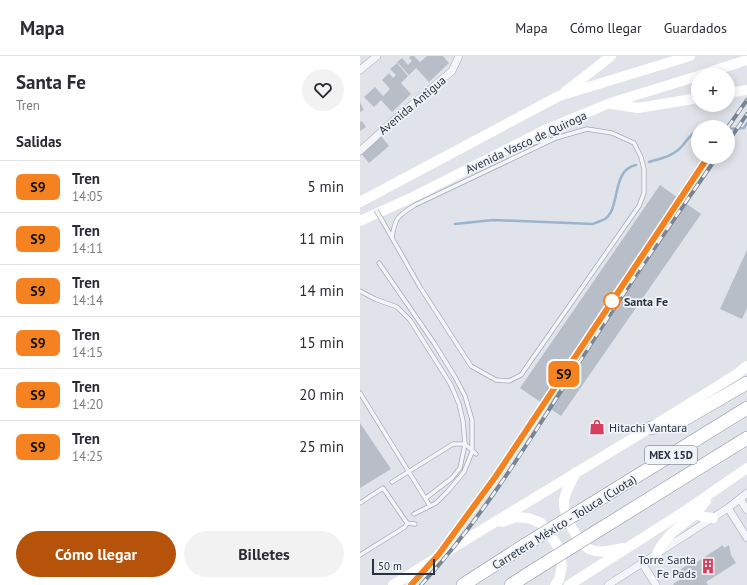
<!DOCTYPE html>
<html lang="es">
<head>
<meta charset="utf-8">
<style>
  :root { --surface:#fff; --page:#f2f2f3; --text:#2b2b33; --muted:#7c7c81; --line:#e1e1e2; --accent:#b45309 }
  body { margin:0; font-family:"PT Sans",sans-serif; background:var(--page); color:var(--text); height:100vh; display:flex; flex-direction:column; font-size:15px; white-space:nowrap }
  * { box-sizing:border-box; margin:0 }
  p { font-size:13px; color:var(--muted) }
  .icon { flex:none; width:22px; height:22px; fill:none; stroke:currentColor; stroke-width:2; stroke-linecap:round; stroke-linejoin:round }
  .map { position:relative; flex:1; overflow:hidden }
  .side { display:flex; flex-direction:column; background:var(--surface); width:360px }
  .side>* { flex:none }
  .badge { padding:0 8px; border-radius:6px; font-size:14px; line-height:26px }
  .buttons { position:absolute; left:331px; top:12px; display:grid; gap:8px }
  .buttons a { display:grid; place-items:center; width:44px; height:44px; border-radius:50%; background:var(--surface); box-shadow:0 2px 10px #0003; font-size:20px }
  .scale { position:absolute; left:12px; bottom:10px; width:63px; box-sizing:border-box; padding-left:4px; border:2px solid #273343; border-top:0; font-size:11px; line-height:14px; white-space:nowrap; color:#273343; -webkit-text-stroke:3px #f0f3f7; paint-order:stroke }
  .map>.badge { position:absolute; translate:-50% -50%; box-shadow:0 0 0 2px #fff }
  h2 { padding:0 16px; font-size:15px; line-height:36px }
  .round { display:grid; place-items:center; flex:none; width:42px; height:42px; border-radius:21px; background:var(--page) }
  .overview { display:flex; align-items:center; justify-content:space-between; height:68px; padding:0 16px }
  h1 { font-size:19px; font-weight:600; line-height:30px }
  .action { display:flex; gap:8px; margin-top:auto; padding:8px 16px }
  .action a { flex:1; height:46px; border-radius:24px; background:var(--accent); color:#fff; font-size:16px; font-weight:600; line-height:46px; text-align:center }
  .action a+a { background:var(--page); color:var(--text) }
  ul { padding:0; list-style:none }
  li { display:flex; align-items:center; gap:12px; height:52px; padding:0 16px; border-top:1px solid var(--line) }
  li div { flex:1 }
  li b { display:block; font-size:15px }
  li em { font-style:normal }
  li .badge { min-width:44px; font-weight:700; text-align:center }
  header { display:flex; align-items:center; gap:24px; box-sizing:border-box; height:56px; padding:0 20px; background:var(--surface); border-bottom:1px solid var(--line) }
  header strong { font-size:19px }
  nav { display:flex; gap:22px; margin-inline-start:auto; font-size:14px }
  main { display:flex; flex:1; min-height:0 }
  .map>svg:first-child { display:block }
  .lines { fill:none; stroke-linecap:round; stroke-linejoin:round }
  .stream { stroke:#99b4cc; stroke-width:2.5 }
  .building { fill:#b7bec8 }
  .service-casing { stroke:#a5abb5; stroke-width:5 }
  .minor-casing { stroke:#a5abb5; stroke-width:8 }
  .motorway-casing { stroke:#8693a2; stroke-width:14 }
  .service { stroke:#f3f5f8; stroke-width:3.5 }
  .minor { stroke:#f3f5f8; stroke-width:7 }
  .secondary { stroke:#fff; stroke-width:10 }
  .motorway { stroke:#fff; stroke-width:13 }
  .rail-casing { stroke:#788595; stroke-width:4 }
  .rail { stroke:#f0f3f7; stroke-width:2.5; stroke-dasharray:8; stroke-linecap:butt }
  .service-bridge-casing { stroke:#a5abb5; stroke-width:5; stroke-linecap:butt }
  .motorway-bridge-casing { stroke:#8693a2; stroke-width:14; stroke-linecap:butt }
  .service-bridge { stroke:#f3f5f8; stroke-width:3.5 }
  .motorway-bridge { stroke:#fff; stroke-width:13 }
  .line-casing { stroke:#fff; stroke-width:9 }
  .line { stroke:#f58220; stroke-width:6 }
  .stop-dot { fill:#fff; stroke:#f58220; stroke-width:2 }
  .labels { text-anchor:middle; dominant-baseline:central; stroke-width:3.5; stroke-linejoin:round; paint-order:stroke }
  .shield { fill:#f0f3f7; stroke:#636d79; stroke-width:1 }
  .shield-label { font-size:11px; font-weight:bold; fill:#273343 }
  .street-label { font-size:12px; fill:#273343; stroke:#f0f3f7 }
  .stop-label { font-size:12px; font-weight:bold; fill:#273343; stroke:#f0f3f7; text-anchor:start }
  .poi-label { font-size:12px; fill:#273343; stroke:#f0f3f7; text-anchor:start }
</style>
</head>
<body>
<header>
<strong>Mapa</strong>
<nav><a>Mapa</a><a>Cómo llegar</a><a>Guardados</a></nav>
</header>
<main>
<section class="side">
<div class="overview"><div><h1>Santa Fe</h1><p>Tren</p></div><a class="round"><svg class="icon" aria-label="heart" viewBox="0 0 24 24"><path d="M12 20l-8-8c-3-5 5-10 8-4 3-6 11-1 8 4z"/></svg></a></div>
<h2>Salidas</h2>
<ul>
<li><span class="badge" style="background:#f58220;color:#111">S9</span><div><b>Tren</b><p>14:05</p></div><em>5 min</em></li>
<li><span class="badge" style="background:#f58220;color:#111">S9</span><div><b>Tren</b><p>14:11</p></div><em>11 min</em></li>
<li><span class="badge" style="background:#f58220;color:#111">S9</span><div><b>Tren</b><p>14:14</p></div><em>14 min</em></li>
<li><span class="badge" style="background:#f58220;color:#111">S9</span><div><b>Tren</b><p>14:15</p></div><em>15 min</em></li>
<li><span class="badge" style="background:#f58220;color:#111">S9</span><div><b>Tren</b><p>14:20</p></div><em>20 min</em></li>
<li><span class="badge" style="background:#f58220;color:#111">S9</span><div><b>Tren</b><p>14:25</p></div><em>25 min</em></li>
</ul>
<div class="action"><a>Cómo llegar</a><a>Billetes</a></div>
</section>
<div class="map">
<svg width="387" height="529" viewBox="0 0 387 529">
  <rect width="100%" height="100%" fill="#e0e4ea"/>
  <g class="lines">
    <!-- stream -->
    <path class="stream" d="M368,73L384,72L387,67
      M289,106C302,102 314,100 323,89C329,82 329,79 338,74
      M95,168L133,164L233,168C237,166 241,165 245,163C261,152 251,114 276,109"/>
  </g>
  <!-- building -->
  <path class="building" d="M51,0H54L60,6L67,0H83L89,7L69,26L56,12L49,19L37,6L42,2L48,9L52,5L49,2Z
    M37,7L48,20L41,27L51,38L32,56L21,44L14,51L4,41L15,31L23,40L30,33L22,24L29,17L33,22L36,19L30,13Z
    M0,46L4,54L0,56Z
    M0,65L1,66L2,65L6,71L0,75Z
    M20,79L29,90L9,107L0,96Z
    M300,129L341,158L201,360L160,332Z
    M387,194V252L382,263L360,253Z
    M0,367L31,413L0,432Z
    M363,489L364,492L369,489L371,499L376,507L346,526L348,529H314L313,528L321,523L318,519L322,516L321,513L335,504L337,506Z"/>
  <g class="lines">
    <defs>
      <path id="service" d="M166,89L189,83
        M23,166L60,231L111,310L136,324L149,325L161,319L279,150L284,137V113L281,101L274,87L252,77L227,73L196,82L55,149C38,160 35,161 32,182
        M19,207L74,287L95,321L105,340L112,364V396L104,416L88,435L76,447L54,458
        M0,235L15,243L37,251L50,264L91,329L99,348L103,365L105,388L100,412L92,422L66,442
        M0,337L70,450
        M32,426L93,388H105L116,398
        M0,447L23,432L47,467L45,471L0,499
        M47,467L55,468"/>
      <path id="minor" d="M0,14L17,0
        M0,95L42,57L92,15L99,0
        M380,443L387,454
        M368,452L387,482
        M282,507L296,529
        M248,529L368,452L387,437"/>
      <path id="motorway" d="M291,372L323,364L387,327
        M235,446L387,352
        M247,469L387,382
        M103,529L165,489
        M151,529L176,513"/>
    </defs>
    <!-- service casing -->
    <use href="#service" class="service-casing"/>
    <!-- minor casing -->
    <use href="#minor" class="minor-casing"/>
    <!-- motorway casing -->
    <use href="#motorway" class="motorway-casing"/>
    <!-- service -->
    <use href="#service" class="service"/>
    <!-- minor -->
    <use href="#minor" class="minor"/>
    <!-- secondary -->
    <path class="secondary" d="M340,19L387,4
      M205,36L251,0
      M368,37L387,34
      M252,48L278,52L338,42
      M0,146L199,40L330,0
      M0,165L53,141L185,74L250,47L338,20
      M216,416C212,425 205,435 204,445C203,458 217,486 229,493C240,498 252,494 263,492
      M329,456L344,461L353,462
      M142,466L156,461L168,462L181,467L199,492L202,510L199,524L195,529
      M297,497C307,478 318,473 334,459C338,455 342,450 346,445
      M33,529C147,457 263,390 377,318L387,310
      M209,529L325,455L387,412"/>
    <!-- motorway -->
    <use href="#motorway" class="motorway"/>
    <defs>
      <path id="rail" d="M368,71L387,44
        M368,86L387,58
        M51,529L79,499L136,420L348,101
        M61,529C124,461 172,380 222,302C265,234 311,167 357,101"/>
    </defs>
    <!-- rail casing -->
    <use href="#rail" class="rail-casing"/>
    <!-- rail -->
    <use href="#rail" class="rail"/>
    <defs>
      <path id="service-bridge" d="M16,154L23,166"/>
      <path id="motorway-bridge" d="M165,489L235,446
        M176,513L247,469"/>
    </defs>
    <!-- service-bridge casing -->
    <use href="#service-bridge" class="service-bridge-casing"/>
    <!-- motorway-bridge casing -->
    <use href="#motorway-bridge" class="motorway-bridge-casing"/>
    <!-- service-bridge -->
    <use href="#service-bridge" class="service-bridge"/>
    <!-- motorway-bridge -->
    <use href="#motorway-bridge" class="motorway-bridge"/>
  </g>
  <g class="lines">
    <defs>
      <path id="line" d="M51,529L79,498L136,420L348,101"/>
    </defs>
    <!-- line casing -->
    <use href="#line" class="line-casing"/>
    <!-- line -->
    <use href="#line" class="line"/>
  </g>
  <!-- icons -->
  <defs>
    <symbol id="shop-bare" viewBox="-9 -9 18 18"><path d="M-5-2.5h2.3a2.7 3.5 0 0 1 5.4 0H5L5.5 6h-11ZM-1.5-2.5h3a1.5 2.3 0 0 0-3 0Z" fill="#d73d5c" stroke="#f0f3f7" stroke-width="2.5" paint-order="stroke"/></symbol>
    <symbol id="building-bare" viewBox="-9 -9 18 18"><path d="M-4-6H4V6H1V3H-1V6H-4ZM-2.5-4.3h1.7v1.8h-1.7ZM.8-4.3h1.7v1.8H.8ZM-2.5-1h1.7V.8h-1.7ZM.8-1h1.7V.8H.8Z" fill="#d73d5c" stroke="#f0f3f7" stroke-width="2.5" paint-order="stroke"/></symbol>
  </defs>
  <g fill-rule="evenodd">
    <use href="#shop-bare" x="226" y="360" width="22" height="22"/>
    <use href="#building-bare" x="337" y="499" width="22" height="22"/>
  </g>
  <!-- markers -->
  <circle class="stop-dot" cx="252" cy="245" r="8"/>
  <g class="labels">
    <!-- shield labels -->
    <rect class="shield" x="285" y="390" width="52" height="18" rx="3"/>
    <g class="shield-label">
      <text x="311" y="399">MEX 15D</text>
    </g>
    <!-- street labels -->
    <g class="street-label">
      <text transform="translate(52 49) rotate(-40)">Avenida Antigua</text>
      <text transform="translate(166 86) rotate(-25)">Avenida Vasco de Quiroga</text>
      <text transform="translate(204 466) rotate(-32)">Carretera México - Toluca (Cuota)</text>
    </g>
    <!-- stop labels -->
    <g class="stop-label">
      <text x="264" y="245">Santa Fe</text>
    </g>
    <!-- poi labels -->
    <g class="poi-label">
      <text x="249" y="371">Hitachi Vantara</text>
      <text x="336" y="503" text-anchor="end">Torre Santa<tspan x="336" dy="14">Fe Pads</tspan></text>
    </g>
  </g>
</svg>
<div class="buttons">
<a>+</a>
<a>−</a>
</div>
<div class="scale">50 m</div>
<b class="badge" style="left:204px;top:318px;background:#f58220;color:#111">S9</b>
</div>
</main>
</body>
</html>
